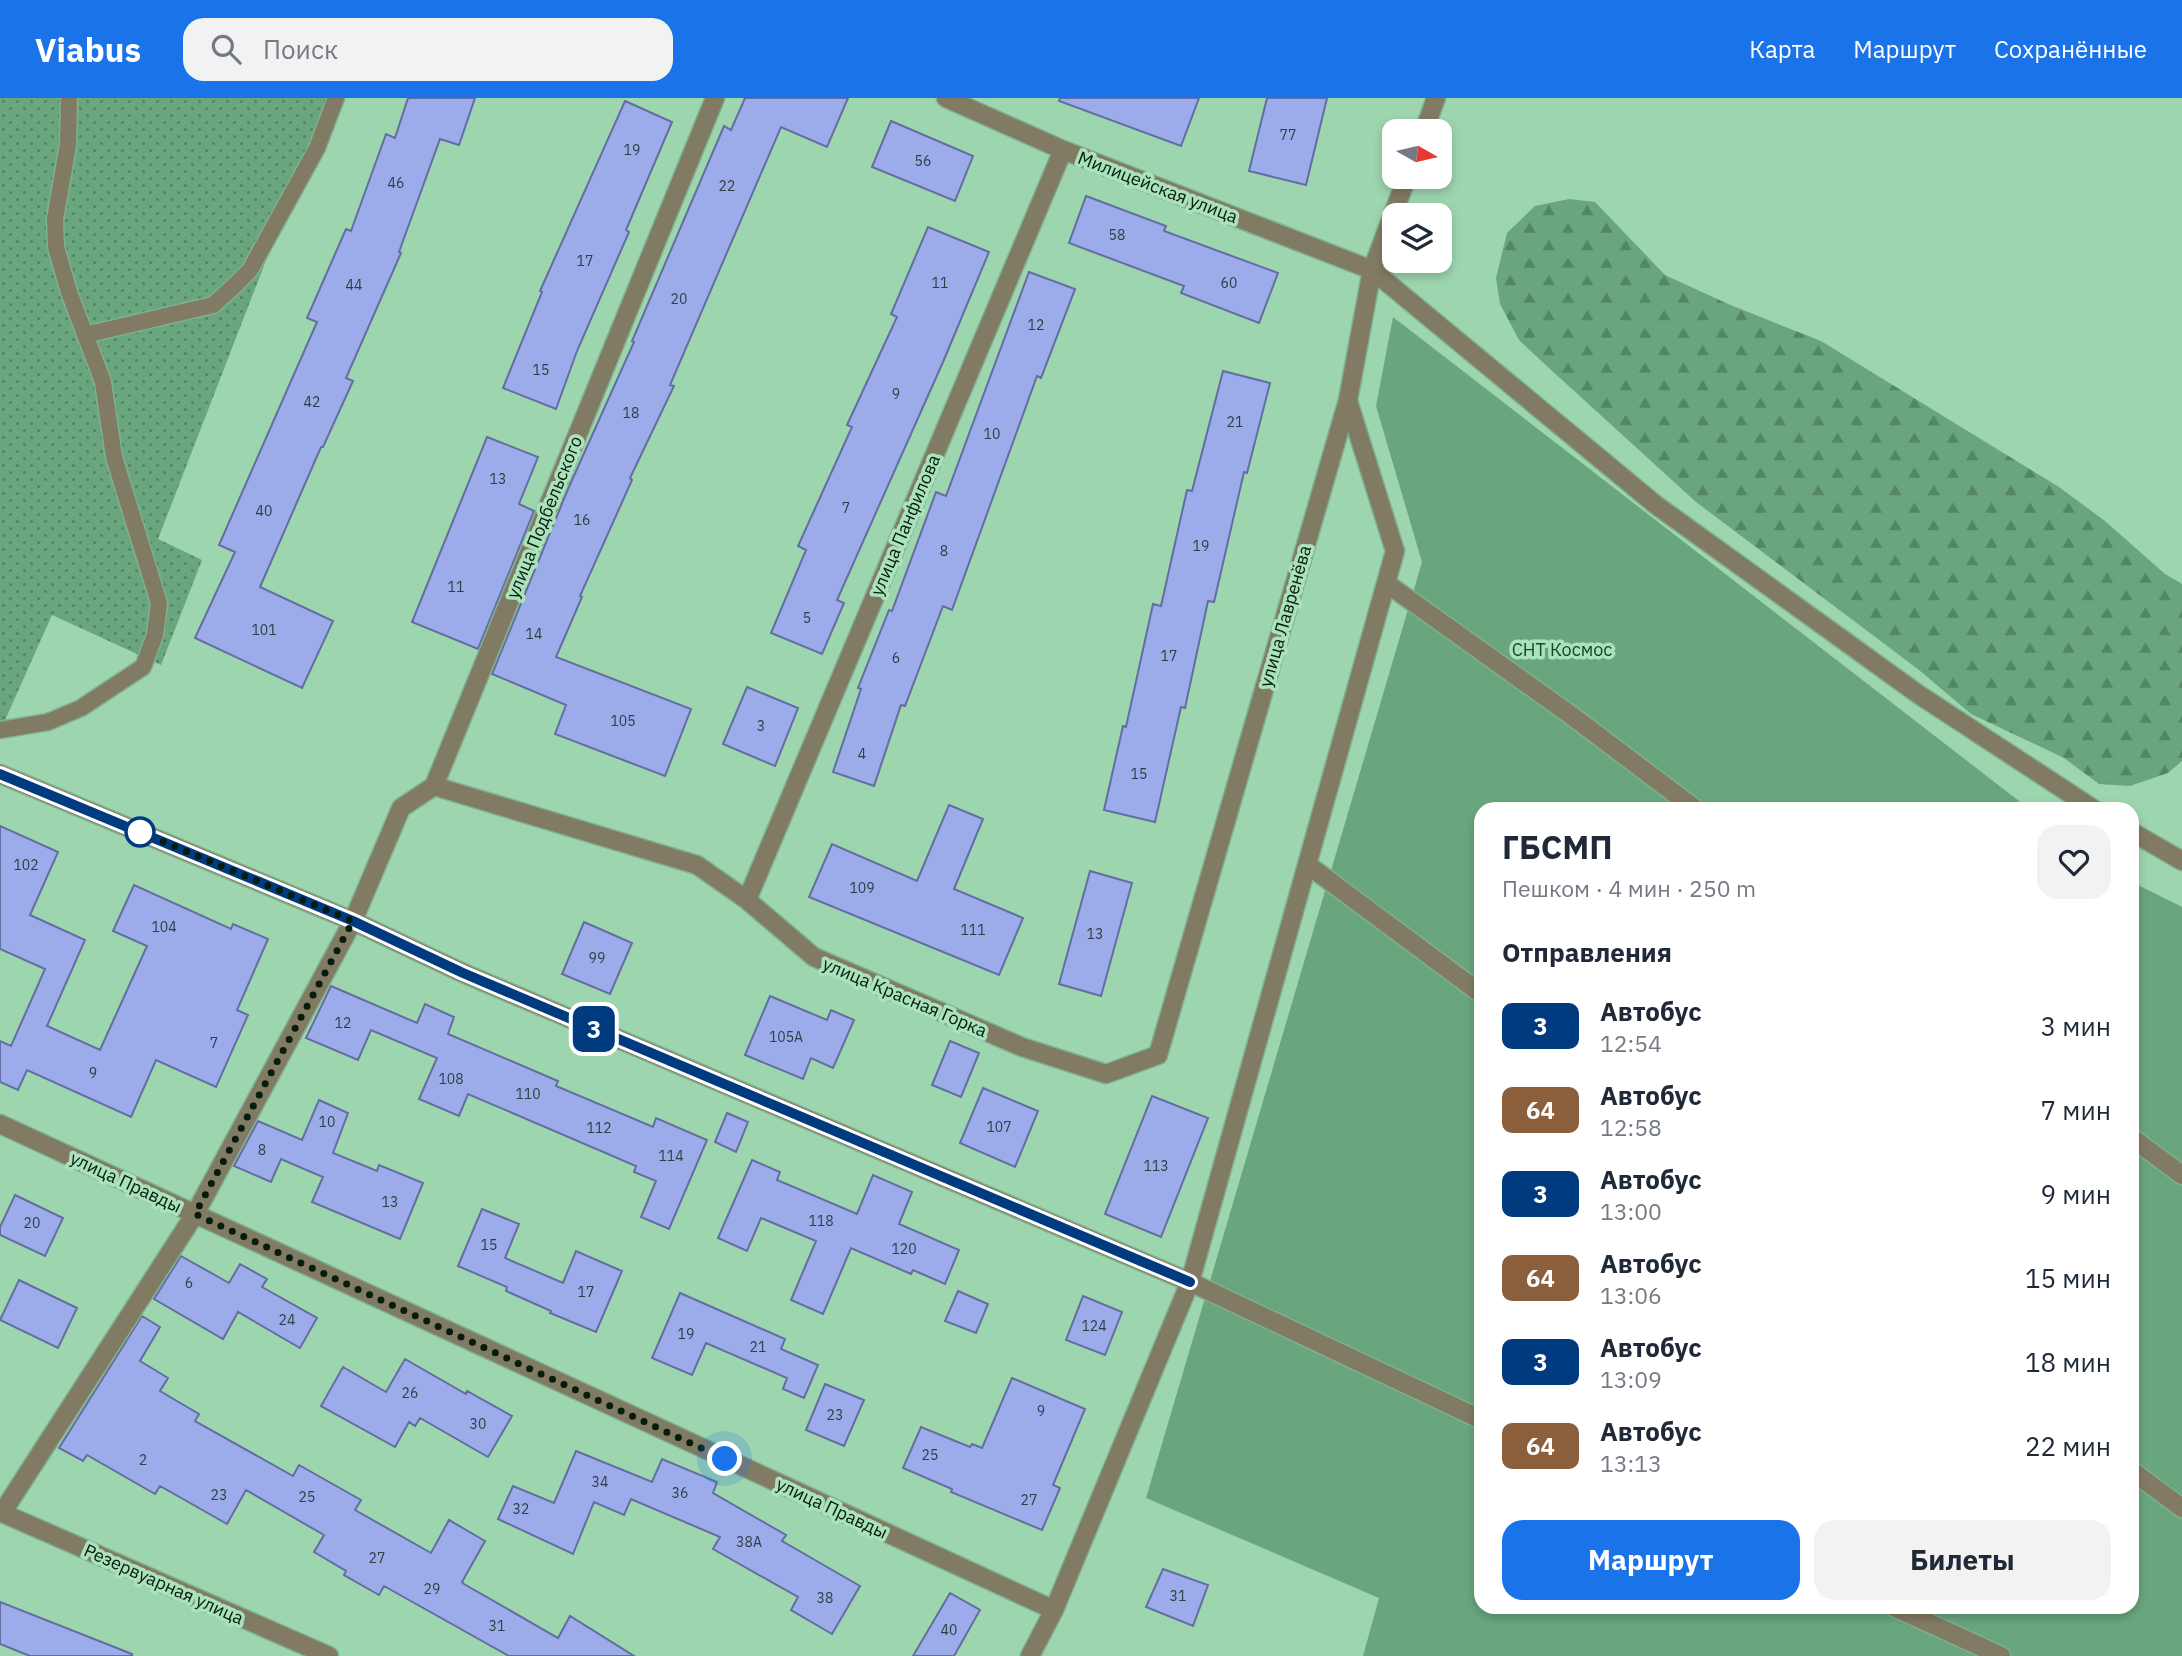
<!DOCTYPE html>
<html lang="ru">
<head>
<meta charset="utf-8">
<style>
  :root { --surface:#fff; --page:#f2f2f3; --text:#1f2937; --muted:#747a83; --accent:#1a73e8 }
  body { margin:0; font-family:"IBM Plex Sans",sans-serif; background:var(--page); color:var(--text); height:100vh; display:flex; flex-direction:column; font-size:26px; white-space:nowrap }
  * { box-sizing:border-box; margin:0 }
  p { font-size:23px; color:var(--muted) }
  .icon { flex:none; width:38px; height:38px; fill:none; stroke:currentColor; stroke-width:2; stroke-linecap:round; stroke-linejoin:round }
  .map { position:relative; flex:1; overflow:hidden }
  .side { position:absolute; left:1474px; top:704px; width:665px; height:812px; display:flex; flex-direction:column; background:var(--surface); border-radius:21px; box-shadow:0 4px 10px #0003 }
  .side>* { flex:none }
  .badge { padding:0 14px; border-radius:10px; font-size:24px; line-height:46px }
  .needle { width:46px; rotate:98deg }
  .tools { position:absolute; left:1382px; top:21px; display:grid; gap:14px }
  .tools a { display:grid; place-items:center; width:70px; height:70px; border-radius:14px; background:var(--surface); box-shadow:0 4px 10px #0003; font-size:35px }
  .you { position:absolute; width:35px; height:35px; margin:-18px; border:5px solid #fff; border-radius:50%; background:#1a73e8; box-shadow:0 0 0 10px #1a73e833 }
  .map>.badge { position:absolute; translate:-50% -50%; box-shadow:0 0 0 4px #fff }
  h2 { padding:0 28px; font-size:26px; line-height:63px }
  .round { display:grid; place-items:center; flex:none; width:74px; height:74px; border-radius:21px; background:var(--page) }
  .headline { display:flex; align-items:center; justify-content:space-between; height:119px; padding:0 28px }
  h1 { font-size:33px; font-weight:800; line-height:52px }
  .button { display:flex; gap:14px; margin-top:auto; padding:14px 28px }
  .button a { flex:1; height:80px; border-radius:21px; background:var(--accent); color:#fff; font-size:28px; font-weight:800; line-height:80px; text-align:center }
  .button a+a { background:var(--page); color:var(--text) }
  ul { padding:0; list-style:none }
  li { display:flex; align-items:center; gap:21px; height:84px; padding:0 28px }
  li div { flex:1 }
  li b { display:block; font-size:26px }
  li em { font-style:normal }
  li .badge { min-width:77px; font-weight:700; text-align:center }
  header { display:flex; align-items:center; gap:42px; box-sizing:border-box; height:98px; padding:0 35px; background:var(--accent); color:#fff }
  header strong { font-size:33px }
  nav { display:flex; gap:38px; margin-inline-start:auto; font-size:24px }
  .search { width:490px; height:63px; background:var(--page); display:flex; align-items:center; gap:18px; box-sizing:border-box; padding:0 24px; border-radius:21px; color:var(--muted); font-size:26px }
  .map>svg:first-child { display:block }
  .grass { fill:url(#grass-dots) }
  .forest { fill:url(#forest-firs) }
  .green { fill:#69a67e }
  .building { fill:#9cabea; stroke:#636ea0; stroke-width:2 }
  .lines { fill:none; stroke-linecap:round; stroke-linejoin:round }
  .lane-casing { stroke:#7fb08f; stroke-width:19 }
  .street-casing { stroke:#7fb08f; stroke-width:21 }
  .lane { stroke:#827b64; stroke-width:16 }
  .street { stroke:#827b64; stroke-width:18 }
  .line-casing { stroke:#fff; stroke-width:16 }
  .line { stroke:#003b80; stroke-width:10 }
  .walk { stroke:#061c0e; stroke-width:7; stroke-dasharray:0 12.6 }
  .stop-dot { fill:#fff; stroke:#003b80; stroke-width:3.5 }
  .labels { text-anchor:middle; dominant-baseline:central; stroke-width:7; stroke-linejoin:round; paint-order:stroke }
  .number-label { font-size:14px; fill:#2c4045 }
  .street-label { font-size:18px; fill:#061c0e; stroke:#aae2bb }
  .park-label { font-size:18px; fill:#16472a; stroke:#aae2bb }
</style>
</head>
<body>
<header>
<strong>Viabus</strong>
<div class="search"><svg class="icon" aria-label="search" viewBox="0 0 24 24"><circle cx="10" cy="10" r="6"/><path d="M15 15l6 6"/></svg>Поиск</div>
<nav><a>Карта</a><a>Маршрут</a><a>Сохранённые</a></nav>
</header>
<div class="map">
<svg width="2182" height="1558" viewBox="0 0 2182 1558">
  <defs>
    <pattern id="grass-dots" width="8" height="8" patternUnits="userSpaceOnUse" patternTransform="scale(1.75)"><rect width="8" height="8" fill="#69a67e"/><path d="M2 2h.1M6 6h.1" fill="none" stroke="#548666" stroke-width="1.8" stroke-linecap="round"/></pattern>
    <pattern id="forest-firs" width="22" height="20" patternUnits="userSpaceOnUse" patternTransform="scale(1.75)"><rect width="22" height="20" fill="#69a67e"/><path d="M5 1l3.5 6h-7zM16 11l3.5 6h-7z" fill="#548666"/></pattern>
  </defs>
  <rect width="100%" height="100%" fill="#9dd5af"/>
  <!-- grass -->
  <path class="grass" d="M0,0H329L158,441L202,462L161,567L52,517L2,629L0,628Z"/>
  <!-- forest -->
  <path class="forest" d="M1569,101L1595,104L1665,177L1728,206L1821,243L2059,389L2105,423L2165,476L2182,486V663L2168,675L2130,688L2099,686L2064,660L1971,616L1919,572L1696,404L1550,271L1519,242L1500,206L1496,180L1507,135L1535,108Z"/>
  <!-- green -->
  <path class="green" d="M1393,219L2028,710H1480V1508H2132V784L2182,809V1558H1363L1379,1500L1146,1400L1422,464L1376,308Z"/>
  <!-- building -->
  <path class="building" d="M408,0H475L459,47L440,41L399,154L401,155L346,280L353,283L323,349H321L260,489L333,523L302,590L195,540L235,454L219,447L317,224L307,220L346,131L351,133L386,36L395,40Z
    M745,0H848L827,49L781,29L670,287L674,288L630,380L632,382L580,498L582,499L556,559L691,611L665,678L555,636L566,607L492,576L568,391L634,244L632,243L724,28L731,32Z
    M1060,0H1199L1181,48L1059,3Z
    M1267,0H1327L1306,87L1249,73Z
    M625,3L672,24L626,132L629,134L577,253L556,311L503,290L542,194L540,193Z
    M891,23L973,58L955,103L872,69Z
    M1086,98L1166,128L1164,133L1278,175L1259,225L1181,195L1184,188L1069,145Z
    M928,129L989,154L943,264L837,502L844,505L822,556L771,535L806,452L798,448L852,329L847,327L897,219L891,216Z
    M1029,174L1075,191L1041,280L1037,278L952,512L943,508L905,608L901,607L874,688L833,674L861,591L858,590L889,512L892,513L936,394L946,398Z
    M1223,273L1270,285L1247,375L1244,374L1214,504L1208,503L1185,610L1181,609L1155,724L1104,712L1123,628L1126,629L1153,506L1161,508L1187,392L1192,393Z
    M487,339L538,359L519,406L534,413L478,551L412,524Z
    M747,589L798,610L775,668L723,646Z
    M949,707L983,721L954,791L1023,820L999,877L809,799L832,746L917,783Z
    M0,728L58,754L30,817L85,842L47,928L100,952L147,848L113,833L134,787L231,831L233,826L268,841L237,912L248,917L216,989L156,962L131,1019L27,972L18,992L0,984V943L11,948L45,871L0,851Z
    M1090,773L1132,785L1101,898L1059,886Z
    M584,824L632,845L610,896L562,876Z
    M331,888L417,925L425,906L454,919L448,936L558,983L556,988L653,1029L656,1020L707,1042L669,1131L641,1119L656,1083L634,1074L636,1068L468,996L459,1018L419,1001L437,960L371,932L358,962L306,940Z
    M770,898L827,922L831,912L854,922L833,970L811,960L803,981L745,957Z
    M950,943L979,955L961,999L932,987Z
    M983,990L1038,1013L1015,1069L960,1045Z
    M1152,998L1208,1020L1161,1139L1105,1116Z
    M319,1002L348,1015L333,1055L377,1073L379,1067L423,1085L400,1141L312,1104L323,1079L281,1061L271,1084L234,1068L258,1023L302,1042Z
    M727,1015L748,1024L736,1054L715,1044Z
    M752,1062L780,1074L777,1082L857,1116L873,1077L912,1094L899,1126L959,1152L945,1186L913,1172L911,1176L851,1150L823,1216L791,1202L816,1143L761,1120L747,1153L718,1140Z
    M15,1097L63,1120L45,1158L0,1137V1129Z
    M482,1111L519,1126L505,1160L563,1185L576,1153L622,1173L596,1234L550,1215L551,1213L506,1193L507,1189L458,1168Z
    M181,1158L229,1185L240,1166L267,1181L262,1189L317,1220L300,1250L238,1214L223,1241L154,1201Z
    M19,1182L77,1210L58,1250L0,1222Z
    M958,1193L988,1206L976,1235L945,1223Z
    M680,1195L785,1241L781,1251L818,1267L804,1300L783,1291L787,1280L706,1245L692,1277L652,1260Z
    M1083,1198L1122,1214L1105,1257L1066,1242Z
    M142,1218L160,1229L140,1263L168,1280L160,1293L199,1316L195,1323L293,1378L299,1367L361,1402L355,1412L431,1455L449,1422L485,1443L462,1484L464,1486L558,1540L570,1518L634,1558H509L384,1488L379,1497L344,1477L346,1473L314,1454L324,1437L246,1392L227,1426L160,1388L155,1396L87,1357L83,1363L59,1350Z
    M405,1261L466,1296L467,1293L512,1318L488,1359L420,1320L415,1328L409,1324L395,1349L321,1308L343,1269L386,1294Z
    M1012,1280L1085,1311L1053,1387L1060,1390L1042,1432L951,1394L952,1391L903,1370L921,1329L970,1349L972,1346L982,1350Z
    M825,1286L864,1302L844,1348L806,1332Z
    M576,1353L652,1384L662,1361L717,1384L713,1395L786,1437L782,1443L860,1488L832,1536L791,1512L798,1499L713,1451L720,1439L631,1401L624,1417L594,1404L573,1456L498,1421L513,1388L554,1405Z
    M1163,1471L1208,1487L1193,1528L1146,1509Z
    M950,1495L980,1512L954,1558H913Z
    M0,1504L132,1556V1558H30L0,1546Z"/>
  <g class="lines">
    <defs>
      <path id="lane" d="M85,237L213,207L233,189L250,172L317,50L336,0
        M0,632L48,624L81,610L143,569L155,537L159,505L114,359L103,284L69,194L56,149L55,121L68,47L69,0"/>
      <path id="street" d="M946,0L1063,52L1372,172L1656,407L1918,596L2092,710
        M1424,33L1436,0
        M1386,485L1572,618L1694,710
        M0,676L353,823L463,875L1190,1184L1480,1321
        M434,688L697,767L747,802L814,859L1022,949L1106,976L1158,957L1348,302L1372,172L1407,79
        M2132,734L2182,763
        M1308,767L1480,895
        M747,802L1063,52
        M0,1026L1054,1512
        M2132,1040L2182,1077
        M2132,1373L2182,1410
        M0,1414L329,1558
        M2,1415L195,1116L353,823L401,710L434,688L715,0
        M1892,1508L2001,1558
        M1030,1558L1054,1512L1190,1184L1395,453L1348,303"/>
    </defs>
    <!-- lane casing -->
    <use href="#lane" class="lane-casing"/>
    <!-- street casing -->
    <use href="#street" class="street-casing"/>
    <!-- lane -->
    <use href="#lane" class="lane"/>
    <!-- street -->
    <use href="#street" class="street"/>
  </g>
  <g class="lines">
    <defs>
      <path id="line" d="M0,676L353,823L463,875L1190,1184"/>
    </defs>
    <!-- line casing -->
    <use href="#line" class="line-casing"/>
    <!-- line -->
    <use href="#line" class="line"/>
    <!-- walk -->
    <path class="walk" d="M140,734L353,823L195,1116L725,1361"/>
  </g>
  <!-- markers -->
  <circle class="stop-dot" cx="140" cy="734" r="14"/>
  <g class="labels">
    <!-- number labels -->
    <g class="number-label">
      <text x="1288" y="37">77</text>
      <text x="632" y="52">19</text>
      <text x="923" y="63">56</text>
      <text x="396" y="85">46</text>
      <text x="727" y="88">22</text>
      <text x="1117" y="137">58</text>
      <text x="585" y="163">17</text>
      <text x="940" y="185">11</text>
      <text x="1229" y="185">60</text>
      <text x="354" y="187">44</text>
      <text x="679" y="201">20</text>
      <text x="1036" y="227">12</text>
      <text x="541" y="272">15</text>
      <text x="896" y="296">9</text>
      <text x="312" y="304">42</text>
      <text x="631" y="315">18</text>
      <text x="1235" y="324">21</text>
      <text x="992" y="336">10</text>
      <text x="498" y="381">13</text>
      <text x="846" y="410">7</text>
      <text x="264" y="413">40</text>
      <text x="582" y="422">16</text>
      <text x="1201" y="448">19</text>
      <text x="944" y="453">8</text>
      <text x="456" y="489">11</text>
      <text x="807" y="520">5</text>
      <text x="264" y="532">101</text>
      <text x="534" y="536">14</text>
      <text x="1169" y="558">17</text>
      <text x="896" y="560">6</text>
      <text x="623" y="623">105</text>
      <text x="761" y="628">3</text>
      <text x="862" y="656">4</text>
      <text x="1139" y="676">15</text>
      <text x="26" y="767">102</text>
      <text x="862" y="790">109</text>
      <text x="164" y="829">104</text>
      <text x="973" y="832">111</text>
      <text x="1095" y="836">13</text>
      <text x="597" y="860">99</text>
      <text x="343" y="925">12</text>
      <text x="786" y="939">105А</text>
      <text x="214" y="945">7</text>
      <text x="93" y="975">9</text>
      <text x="451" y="981">108</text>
      <text x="528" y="996">110</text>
      <text x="327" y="1024">10</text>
      <text x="999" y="1029">107</text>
      <text x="599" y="1030">112</text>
      <text x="262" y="1052">8</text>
      <text x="671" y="1058">114</text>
      <text x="1156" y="1068">113</text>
      <text x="390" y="1104">13</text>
      <text x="821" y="1123">118</text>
      <text x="32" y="1125">20</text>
      <text x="489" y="1147">15</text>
      <text x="904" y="1151">120</text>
      <text x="189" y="1185">6</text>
      <text x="586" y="1194">17</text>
      <text x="287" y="1222">24</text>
      <text x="1094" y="1228">124</text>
      <text x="686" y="1236">19</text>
      <text x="758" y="1249">21</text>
      <text x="410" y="1295">26</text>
      <text x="1041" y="1313">9</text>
      <text x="835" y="1317">23</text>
      <text x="478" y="1326">30</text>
      <text x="930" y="1357">25</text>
      <text x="143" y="1362">2</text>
      <text x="600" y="1384">34</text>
      <text x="680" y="1395">36</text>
      <text x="219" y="1397">23</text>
      <text x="307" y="1399">25</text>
      <text x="1029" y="1402">27</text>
      <text x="521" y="1411">32</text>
      <text x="749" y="1444">38А</text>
      <text x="377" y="1460">27</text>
      <text x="432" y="1491">29</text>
      <text x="1178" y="1498">31</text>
      <text x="825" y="1500">38</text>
      <text x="497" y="1528">31</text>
      <text x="949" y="1532">40</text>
    </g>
    <!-- street labels -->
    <g class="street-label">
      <text transform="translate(1158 89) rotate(21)">Милицейская улица</text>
      <text transform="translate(544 419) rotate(-68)">улица Подбельского</text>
      <text transform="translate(905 427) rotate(-67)">улица Панфилова</text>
      <text transform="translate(1285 518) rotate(-74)">улица Лавренёва</text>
      <text transform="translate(905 899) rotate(23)">улица Красная Горка</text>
      <text transform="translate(126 1084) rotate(25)">улица Правды</text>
      <text transform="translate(832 1410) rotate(25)">улица Правды</text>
      <text transform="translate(164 1486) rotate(24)">Резервуарная улица</text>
    </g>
    <!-- park labels -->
    <g class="park-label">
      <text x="1562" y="551">СНТ Космос</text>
    </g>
  </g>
</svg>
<div class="tools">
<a><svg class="needle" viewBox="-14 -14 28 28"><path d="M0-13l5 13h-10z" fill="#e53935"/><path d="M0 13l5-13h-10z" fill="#747a83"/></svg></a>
<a><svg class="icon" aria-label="layers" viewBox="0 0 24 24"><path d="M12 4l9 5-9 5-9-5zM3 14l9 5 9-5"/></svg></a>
</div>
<div class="you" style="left:725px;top:1361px"></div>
<b class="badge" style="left:594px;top:931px;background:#003b80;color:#fff">3</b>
<section class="side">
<div class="headline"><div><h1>ГБСМП</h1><p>Пешком · 4 мин · 250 m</p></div><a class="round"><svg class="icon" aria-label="heart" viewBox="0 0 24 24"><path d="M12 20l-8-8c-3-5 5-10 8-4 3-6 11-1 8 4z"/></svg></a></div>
<h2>Отправления</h2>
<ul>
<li><span class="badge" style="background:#003b80;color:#fff">3</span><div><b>Автобус</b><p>12:54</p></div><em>3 мин</em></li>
<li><span class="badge" style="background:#8b5e3c;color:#fff">64</span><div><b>Автобус</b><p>12:58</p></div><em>7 мин</em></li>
<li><span class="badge" style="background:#003b80;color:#fff">3</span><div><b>Автобус</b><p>13:00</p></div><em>9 мин</em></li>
<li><span class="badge" style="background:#8b5e3c;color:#fff">64</span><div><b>Автобус</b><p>13:06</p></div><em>15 мин</em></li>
<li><span class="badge" style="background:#003b80;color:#fff">3</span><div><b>Автобус</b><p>13:09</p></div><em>18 мин</em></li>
<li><span class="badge" style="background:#8b5e3c;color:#fff">64</span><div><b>Автобус</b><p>13:13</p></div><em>22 мин</em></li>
</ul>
<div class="button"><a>Маршрут</a><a>Билеты</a></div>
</section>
</div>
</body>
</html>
